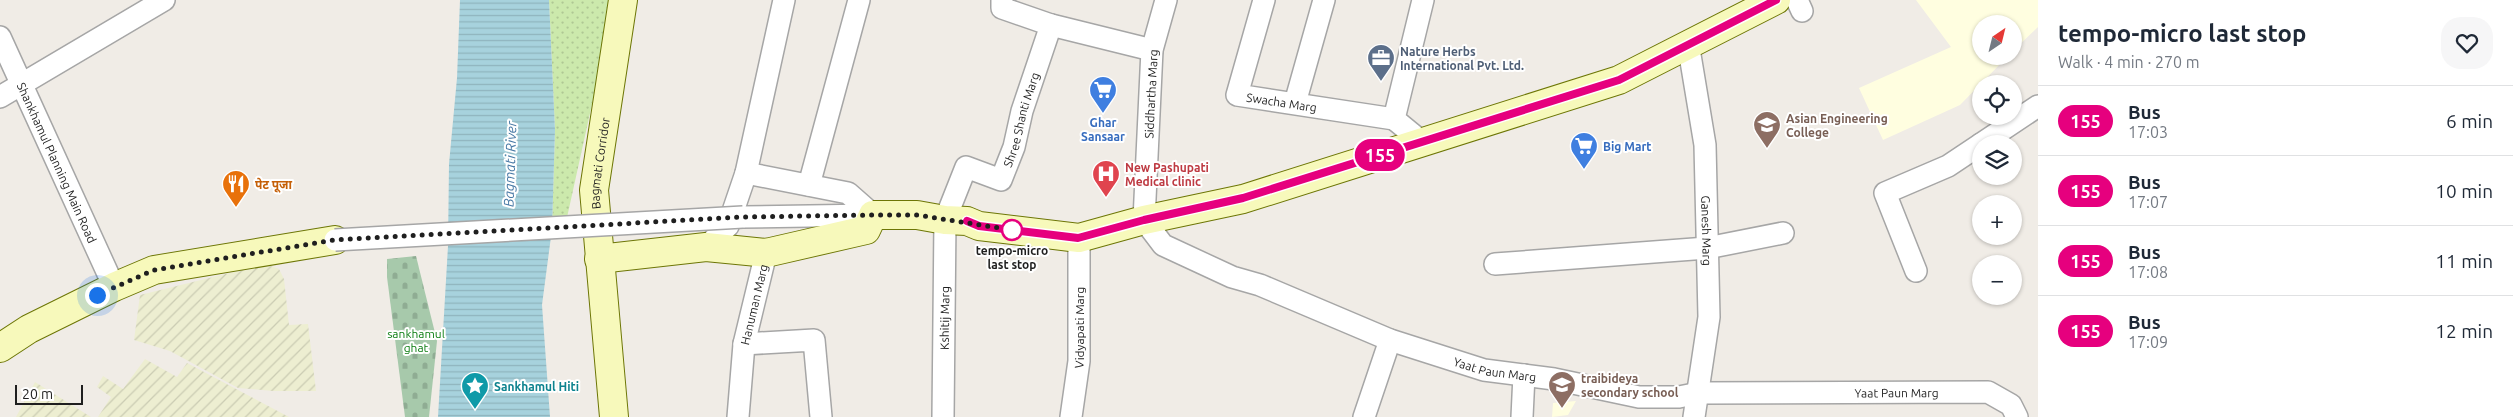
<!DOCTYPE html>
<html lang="en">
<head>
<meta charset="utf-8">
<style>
  :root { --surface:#fff; --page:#f6f6f7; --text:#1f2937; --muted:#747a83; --line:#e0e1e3 }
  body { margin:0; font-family:Ubuntu,"Noto Sans Devanagari",sans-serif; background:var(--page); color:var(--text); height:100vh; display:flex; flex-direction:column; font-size:19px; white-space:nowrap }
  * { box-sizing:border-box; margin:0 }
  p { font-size:16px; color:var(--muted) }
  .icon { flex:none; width:28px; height:28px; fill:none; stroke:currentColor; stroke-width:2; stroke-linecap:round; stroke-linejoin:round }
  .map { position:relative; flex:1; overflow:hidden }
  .side { display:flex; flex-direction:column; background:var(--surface); width:475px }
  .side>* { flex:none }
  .badge { padding:0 10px; border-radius:16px; font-size:18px; line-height:32px }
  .needle { width:32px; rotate:35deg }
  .controls { position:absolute; left:1972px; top:15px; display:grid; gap:10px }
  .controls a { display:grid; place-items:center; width:50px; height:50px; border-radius:50%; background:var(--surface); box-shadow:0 1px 4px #0004; font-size:25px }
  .scale { position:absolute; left:15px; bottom:12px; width:68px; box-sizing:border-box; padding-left:5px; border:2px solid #1f1f1f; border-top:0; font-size:14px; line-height:18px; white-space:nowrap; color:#1f1f1f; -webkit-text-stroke:4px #fff; paint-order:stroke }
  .you { position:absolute; width:25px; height:25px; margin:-12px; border:4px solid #fff; border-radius:50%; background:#1a73e8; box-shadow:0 0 0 8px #1a73e833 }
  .map>.badge { position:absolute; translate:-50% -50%; box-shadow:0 0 0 2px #fff }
  .round { display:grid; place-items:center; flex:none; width:52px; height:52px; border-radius:20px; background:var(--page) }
  .head { display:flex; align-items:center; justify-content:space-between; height:85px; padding:0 20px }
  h1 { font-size:24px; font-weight:700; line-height:38px }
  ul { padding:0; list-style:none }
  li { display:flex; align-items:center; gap:15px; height:70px; padding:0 20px; border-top:1px solid var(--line) }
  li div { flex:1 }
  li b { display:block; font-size:19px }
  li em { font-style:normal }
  li .badge { min-width:55px; font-weight:700; text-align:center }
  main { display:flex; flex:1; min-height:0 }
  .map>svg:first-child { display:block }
  .education { fill:#fffee0 }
  .farmland { fill:url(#farmland-furrows) }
  .grass { fill:url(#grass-dots) }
  .cemetery { fill:url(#cemetery-stones) }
  .water { fill:url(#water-rules) }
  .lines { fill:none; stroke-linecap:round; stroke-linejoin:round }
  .street-casing { stroke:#a6a6a6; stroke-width:24 }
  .secondary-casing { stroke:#6d7606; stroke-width:30 }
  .street { stroke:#fff; stroke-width:21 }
  .secondary { stroke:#f7f9bb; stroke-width:28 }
  .street-bridge-casing { stroke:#a6a6a6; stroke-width:24; stroke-linecap:butt }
  .street-bridge { stroke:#fff; stroke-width:21 }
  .line-casing { stroke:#fff; stroke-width:11 }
  .line { stroke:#e6007e; stroke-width:8 }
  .walk { stroke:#1f1f1f; stroke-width:5; stroke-dasharray:0 9 }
  .stop-dot { fill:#fff; stroke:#e6007e; stroke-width:2.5 }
  .labels { text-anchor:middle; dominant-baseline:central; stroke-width:4; stroke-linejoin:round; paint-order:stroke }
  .service-label { font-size:12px; font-weight:bold; fill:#4e5e75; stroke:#fff; text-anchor:start }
  .street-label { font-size:12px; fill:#1f1f1f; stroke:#fff }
  .education-label { font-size:12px; font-weight:bold; fill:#785e54; stroke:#fff; text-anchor:start }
  .shop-label { font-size:12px; font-weight:bold; fill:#366cbe; stroke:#fff }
  .health-label { font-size:12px; font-weight:bold; fill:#be3a42; stroke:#fff; text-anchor:start }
  .food-label { font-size:12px; font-weight:bold; fill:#c56008; stroke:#fff; text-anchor:start }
  .stop-label { font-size:12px; font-weight:bold; fill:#1f1f1f; stroke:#fff }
  .park-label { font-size:12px; fill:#0d7e13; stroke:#fff }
  .culture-label { font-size:12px; font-weight:bold; fill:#0d838f; stroke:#fff; text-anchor:start }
  .water-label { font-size:14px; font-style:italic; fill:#497aa6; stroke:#fff }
</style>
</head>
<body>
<main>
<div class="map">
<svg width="2038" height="417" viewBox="0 0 2038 417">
  <defs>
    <pattern id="farmland-furrows" width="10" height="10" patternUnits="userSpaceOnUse" patternTransform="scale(1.25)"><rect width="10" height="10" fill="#edeed1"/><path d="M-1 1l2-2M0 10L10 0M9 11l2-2" fill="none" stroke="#cbccb3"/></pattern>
    <pattern id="grass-dots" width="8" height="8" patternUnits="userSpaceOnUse" patternTransform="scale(1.25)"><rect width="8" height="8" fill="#cce9ac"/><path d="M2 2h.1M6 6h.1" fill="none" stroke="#afc794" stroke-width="1.8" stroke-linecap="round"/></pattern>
    <pattern id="cemetery-stones" width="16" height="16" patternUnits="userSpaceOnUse" patternTransform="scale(1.25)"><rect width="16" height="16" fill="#a7c9ab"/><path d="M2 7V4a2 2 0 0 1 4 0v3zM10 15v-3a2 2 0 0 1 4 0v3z" fill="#8fac93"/></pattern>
    <pattern id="water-rules" width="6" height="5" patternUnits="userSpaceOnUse" patternTransform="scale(1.25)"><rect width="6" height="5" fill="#a7d2dd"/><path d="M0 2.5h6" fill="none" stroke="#8fb4bd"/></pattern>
  </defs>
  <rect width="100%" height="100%" fill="#f0ece6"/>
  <!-- education -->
  <path class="education" d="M1916,0H2038V27L2014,50V24H1981V56H2008L1960,105L1883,140L1859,88L1951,47Z
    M1576,401L1568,415L1552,417L1553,403Z"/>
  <!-- farmland -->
  <path class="farmland" d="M266,264L279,269L284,279L289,325L308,324L316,391H273L238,388L170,351L134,340L140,295Z
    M145,359L177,377L187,363L289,417H98L111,397L97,387L103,376L123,389Z
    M35,382L91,417H16Z"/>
  <!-- grass -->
  <path class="grass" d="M549,0H615L566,222L552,229L555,130Z"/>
  <!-- cemetery -->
  <path class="cemetery" d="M416,256L437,341L429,417H405L387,277V259Z"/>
  <!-- water -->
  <path class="water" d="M460,0H549L555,130L552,229L542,305L550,417H438L448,246L449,164L457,78Z"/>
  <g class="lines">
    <defs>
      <g id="street">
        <path d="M784,0L746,173L848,193L873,215"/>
        <path id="s1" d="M1166,0L1152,50L1144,220L1163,245L1232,277L1260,285L1390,340L1484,370L1554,379L1639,397H1679L1699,393L1988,392L2011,405L2017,417"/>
        <path id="s2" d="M1264,0L1237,95L1394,119"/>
        <path d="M1797,0L1802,11"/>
        <path d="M1051,25L1152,50"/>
        <path id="s3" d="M0,37L114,287"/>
        <path id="s4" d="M1688,43L1705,145L1709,317L1694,417"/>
        <path d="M0,97L164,0"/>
        <path d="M1295,103L1324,0"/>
        <path d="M1422,142L1394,119L1423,0"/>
        <path d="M1981,144L2038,106"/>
        <path d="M809,185L859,0"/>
        <path d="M743,217L873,215"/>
        <path d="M706,247L728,226L746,173"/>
        <path d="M1495,264L1707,248L1783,233"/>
        <path d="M1916,271L1885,193L1948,166L1981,144"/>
        <path d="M744,344L814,340L821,417"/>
        <path id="s5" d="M738,417L744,344L766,253"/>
        <path id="s6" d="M943,417L945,220L966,167L1001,180L1014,147L1022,111L1051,25L1002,8V0"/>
        <path id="s7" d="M1071,417L1079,361V238"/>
        <path d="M1364,417L1390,340"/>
        <path d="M1522,417L1524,375"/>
      </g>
      <g id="secondary">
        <path d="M599,259L706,247L766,253L866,230L873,215H917L945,220L967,221L979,226L1079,238L1144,220L1243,199L1619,80L1776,0"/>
        <path d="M0,348L29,329L114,287L154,270L335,240"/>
        <path id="s8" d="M614,417L594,190L623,0"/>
      </g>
    </defs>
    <!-- street casing -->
    <use href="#street" class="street-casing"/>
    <!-- secondary casing -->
    <use href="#secondary" class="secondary-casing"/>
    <!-- street -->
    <use href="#street" class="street"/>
    <!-- secondary -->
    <use href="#secondary" class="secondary"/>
    <defs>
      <path id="street-bridge" d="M335,240L743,217"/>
    </defs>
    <!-- street-bridge casing -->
    <use href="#street-bridge" class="street-bridge-casing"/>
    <!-- street-bridge -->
    <use href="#street-bridge" class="street-bridge"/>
  </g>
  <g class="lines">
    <defs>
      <path id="line" d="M967,221L979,226L1078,238L1144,220L1243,198L1619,80L1776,0"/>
    </defs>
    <!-- line casing -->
    <use href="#line" class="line-casing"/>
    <!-- line -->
    <use href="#line" class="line"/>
    <!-- walk -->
    <path class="walk" d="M97,295L154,270L334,240L742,217L873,215H917L1012,230"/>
  </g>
  <!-- icons -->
  <defs>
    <symbol id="office-pin" viewBox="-11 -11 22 30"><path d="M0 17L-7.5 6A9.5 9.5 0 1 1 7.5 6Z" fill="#5c6f8a" stroke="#fff"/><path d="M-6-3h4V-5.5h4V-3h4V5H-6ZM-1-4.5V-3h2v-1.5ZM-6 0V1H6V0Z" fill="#fff"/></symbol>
    <symbol id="supermarket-pin" viewBox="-11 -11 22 30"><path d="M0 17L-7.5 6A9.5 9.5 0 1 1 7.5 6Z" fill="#3f7fe0" stroke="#fff"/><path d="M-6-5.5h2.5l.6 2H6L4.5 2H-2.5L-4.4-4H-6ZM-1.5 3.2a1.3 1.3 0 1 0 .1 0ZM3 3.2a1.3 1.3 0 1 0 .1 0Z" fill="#fff"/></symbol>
    <symbol id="university-pin" viewBox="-11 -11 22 30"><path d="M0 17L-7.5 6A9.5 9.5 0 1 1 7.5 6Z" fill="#8d6e63" stroke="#fff"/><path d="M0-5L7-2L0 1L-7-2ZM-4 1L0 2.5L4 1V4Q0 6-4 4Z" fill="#fff"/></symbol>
    <symbol id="hospital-pin" viewBox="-11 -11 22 30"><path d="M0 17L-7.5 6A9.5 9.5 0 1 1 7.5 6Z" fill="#e0444e" stroke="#fff"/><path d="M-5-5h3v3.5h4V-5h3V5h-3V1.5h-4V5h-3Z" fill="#fff"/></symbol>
    <symbol id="restaurant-pin" viewBox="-11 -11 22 30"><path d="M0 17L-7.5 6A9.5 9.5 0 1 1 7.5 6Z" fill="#e8710a" stroke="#fff"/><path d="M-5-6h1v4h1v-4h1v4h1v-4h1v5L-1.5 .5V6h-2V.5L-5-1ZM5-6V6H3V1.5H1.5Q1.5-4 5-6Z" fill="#fff"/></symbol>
    <symbol id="school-pin" viewBox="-11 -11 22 30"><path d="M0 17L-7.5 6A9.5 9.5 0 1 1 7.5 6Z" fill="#8d6e63" stroke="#fff"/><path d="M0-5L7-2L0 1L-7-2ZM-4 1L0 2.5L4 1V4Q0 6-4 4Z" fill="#fff"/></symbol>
    <symbol id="sight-pin" viewBox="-11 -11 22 30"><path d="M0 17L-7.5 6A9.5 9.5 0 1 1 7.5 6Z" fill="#0f9aa8" stroke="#fff"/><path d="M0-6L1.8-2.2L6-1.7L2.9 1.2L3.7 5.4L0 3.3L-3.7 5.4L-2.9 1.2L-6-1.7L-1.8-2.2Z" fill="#fff"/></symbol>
  </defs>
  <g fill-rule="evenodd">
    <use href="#office-pin" x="1365" y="42" width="32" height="43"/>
    <use href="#supermarket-pin" x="1087" y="74" width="32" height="43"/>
    <use href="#university-pin" x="1751" y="109" width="32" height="43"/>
    <use href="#supermarket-pin" x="1568" y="130" width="32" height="43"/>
    <use href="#hospital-pin" x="1090" y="158" width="32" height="43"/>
    <use href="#restaurant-pin" x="220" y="168" width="32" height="43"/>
    <use href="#school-pin" x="1546" y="369" width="32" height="43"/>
    <use href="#sight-pin" x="459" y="370" width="32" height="43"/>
  </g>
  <!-- markers -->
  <circle class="stop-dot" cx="1012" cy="230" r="10"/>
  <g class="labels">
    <!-- service labels -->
    <g class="service-label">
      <text x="1400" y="51">Nature Herbs<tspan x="1400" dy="14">International Pvt. Ltd.</tspan></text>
    </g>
    <!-- street labels -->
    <g class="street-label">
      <text transform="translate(1151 94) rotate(-87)">Siddhartha Marg</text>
      <text stroke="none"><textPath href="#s2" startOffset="144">Swacha Marg</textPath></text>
      <text stroke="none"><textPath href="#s6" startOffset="355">Shree Shanti Marg</textPath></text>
      <text stroke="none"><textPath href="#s3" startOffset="138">Shankhamul Planning Main Road</textPath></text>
      <text stroke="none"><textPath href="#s8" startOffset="255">Bagmati Corridor</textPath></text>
      <text stroke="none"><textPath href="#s4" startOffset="189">Ganesh Marg</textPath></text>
      <text stroke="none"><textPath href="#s5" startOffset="114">Hanuman Marg</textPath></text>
      <text stroke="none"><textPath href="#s6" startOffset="99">Kshitij Marg</textPath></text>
      <text stroke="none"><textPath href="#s7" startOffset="90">Vidyapati Marg</textPath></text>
      <text stroke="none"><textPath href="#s1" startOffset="609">Yaat Paun Marg</textPath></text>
      <text stroke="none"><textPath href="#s1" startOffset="1014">Yaat Paun Marg</textPath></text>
    </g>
    <!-- education labels -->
    <g class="education-label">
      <text x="1786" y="118">Asian Engineering<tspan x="1786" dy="14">College</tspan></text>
      <text x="1581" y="378">traibideya<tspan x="1581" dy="14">secondary school</tspan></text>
    </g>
    <!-- shop labels -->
    <g class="shop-label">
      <text x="1103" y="122">Ghar<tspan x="1103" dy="14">Sansaar</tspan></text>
      <text x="1603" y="146" text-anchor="start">Big Mart</text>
    </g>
    <!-- health labels -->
    <g class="health-label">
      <text x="1125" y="167">New Pashupati<tspan x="1125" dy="14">Medical clinic</tspan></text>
    </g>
    <!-- food labels -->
    <g class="food-label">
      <text x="255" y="184">पेट पूजा</text>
    </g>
    <!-- stop labels -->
    <g class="stop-label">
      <text x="1012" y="250">tempo-micro<tspan x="1012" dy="14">last stop</tspan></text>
    </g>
    <!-- park labels -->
    <g class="park-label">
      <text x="416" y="333">sankhamul<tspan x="416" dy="14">ghat</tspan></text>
    </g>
    <!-- culture labels -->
    <g class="culture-label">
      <text x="494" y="386">Sankhamul Hiti</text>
    </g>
    <!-- water labels -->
    <g class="water-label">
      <text transform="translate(510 164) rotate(-88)">Bagmati River</text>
    </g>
  </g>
</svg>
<div class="controls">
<a><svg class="needle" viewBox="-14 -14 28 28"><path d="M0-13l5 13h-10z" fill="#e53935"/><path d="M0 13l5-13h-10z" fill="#747a83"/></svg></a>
<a><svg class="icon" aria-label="locate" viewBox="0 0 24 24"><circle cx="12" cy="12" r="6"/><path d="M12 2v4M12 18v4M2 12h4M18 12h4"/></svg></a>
<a><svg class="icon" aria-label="layers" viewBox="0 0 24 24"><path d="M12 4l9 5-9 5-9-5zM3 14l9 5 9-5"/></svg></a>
<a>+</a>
<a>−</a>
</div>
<div class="scale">20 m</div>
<div class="you" style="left:97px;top:295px"></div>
<b class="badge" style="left:1380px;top:155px;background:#e6007e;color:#fff">155</b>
</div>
<section class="side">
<div class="head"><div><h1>tempo-micro last stop</h1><p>Walk · 4 min · 270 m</p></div><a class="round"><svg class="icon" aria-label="heart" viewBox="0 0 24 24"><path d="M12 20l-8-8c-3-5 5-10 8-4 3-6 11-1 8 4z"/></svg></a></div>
<ul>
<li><span class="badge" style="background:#e6007e;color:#fff">155</span><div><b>Bus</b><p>17:03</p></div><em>6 min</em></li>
<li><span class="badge" style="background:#e6007e;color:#fff">155</span><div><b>Bus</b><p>17:07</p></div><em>10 min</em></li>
<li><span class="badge" style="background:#e6007e;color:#fff">155</span><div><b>Bus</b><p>17:08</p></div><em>11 min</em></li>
<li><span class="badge" style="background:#e6007e;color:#fff">155</span><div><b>Bus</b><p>17:09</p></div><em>12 min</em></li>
</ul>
</section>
</main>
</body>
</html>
